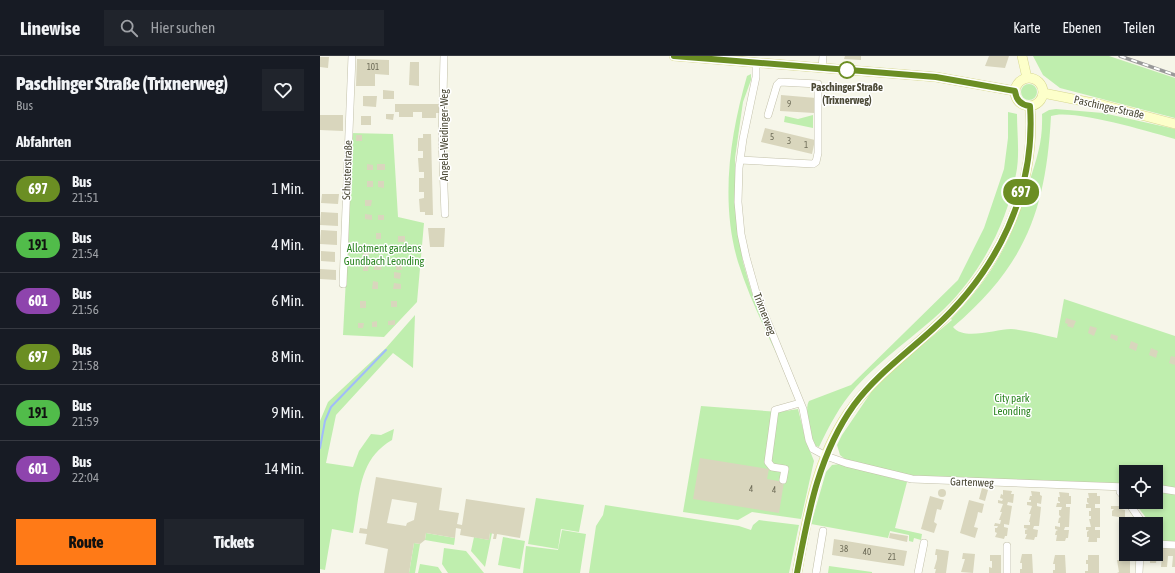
<!DOCTYPE html>
<html lang="de">
<head>
<meta charset="utf-8">
<style>
  :root { --surface:#171b24; --page:#20242c; --text:#f1f3f6; --muted:#9ea1a6; --line:#363941; --accent:#ff7a17 }
  body { margin:0; font-family:"Asap Condensed",sans-serif; background:var(--page); color:var(--text); height:100vh; display:flex; flex-direction:column; font-size:15px; white-space:nowrap }
  * { box-sizing:border-box; margin:0 }
  p { font-size:13px; color:var(--muted) }
  .icon { flex:none; width:22px; height:22px; fill:none; stroke:currentColor; stroke-width:2; stroke-linecap:round; stroke-linejoin:round }
  .map { position:relative; flex:1; overflow:hidden }
  .drawer { display:flex; flex-direction:column; background:var(--surface); width:320px }
  .drawer>* { flex:none }
  .badge { padding:0 8px; border-radius:13px; font-size:14px; line-height:26px }
  .fabs { position:absolute; left:799px; top:409px; display:grid; gap:8px }
  .fabs a { display:grid; place-items:center; width:44px; height:44px; border-radius:0px; background:var(--surface); box-shadow:0 2px 6px #0003; font-size:20px }
  .map>.badge { position:absolute; translate:-50% -50%; box-shadow:0 0 0 2px #fff }
  h2 { padding:0 16px; font-size:15px; line-height:36px }
  .round { display:grid; place-items:center; flex:none; width:42px; height:42px; border-radius:0px; background:var(--page) }
  .overview { display:flex; align-items:center; justify-content:space-between; height:68px; padding:0 16px }
  h1 { font-size:19px; font-weight:800; line-height:30px }
  .primary-button { display:flex; gap:8px; margin-top:auto; padding:8px 16px }
  .primary-button a { flex:1; height:46px; border-radius:0px; background:var(--accent); color:#111; font-size:16px; font-weight:800; line-height:46px; text-align:center }
  .primary-button a+a { background:var(--page); color:var(--text) }
  ul { padding:0; list-style:none }
  li { display:flex; align-items:center; gap:12px; height:56px; padding:0 16px; border-top:1px solid var(--line) }
  li div { flex:1 }
  li b { display:block; font-size:15px }
  li em { font-style:normal }
  li .badge { min-width:44px; font-weight:700; text-align:center }
  header { display:flex; align-items:center; gap:24px; box-sizing:border-box; height:56px; padding:0 20px; background:var(--surface); border-bottom:1px solid var(--line) }
  header strong { font-size:19px }
  nav { display:flex; gap:22px; margin-inline-start:auto; font-size:14px }
  .search { width:280px; height:36px; background:var(--page); display:flex; align-items:center; gap:10px; box-sizing:border-box; padding:0 14px; border-radius:0px; color:var(--muted); font-size:15px }
  main { display:flex; flex:1; min-height:0 }
  .map>svg:first-child { display:block }
  .green { fill:#bfeeae }
  .lines { fill:none; stroke-linecap:round; stroke-linejoin:round }
  .stream { stroke:#a0bcf9; stroke-width:2 }
  .building { fill:#d9d6bd; fill-rule:evenodd }
  .street-casing { stroke:#c3c1aa; stroke-width:8 }
  .secondary-casing { stroke:#d6d792; stroke-width:10 }
  .street { stroke:#fff; stroke-width:7 }
  .secondary { stroke:#fdffca; stroke-width:9 }
  .rail-casing { stroke:#999; stroke-width:3.5 }
  .rail { stroke:#fff; stroke-width:2; stroke-dasharray:6; stroke-linecap:butt }
  .line-casing { stroke:#fff; stroke-width:9 }
  .line { stroke:#6b8e23; stroke-width:6 }
  .stop-dot { fill:#fff; stroke:#6b8e23; stroke-width:2 }
  .labels { text-anchor:middle; dominant-baseline:central; stroke-width:3; stroke-linejoin:round; paint-order:stroke }
  .number-label { font-size:9px; fill:#6e6c58 }
  .stop-label { font-size:11px; font-weight:bold; fill:#4b4936; stroke:#fff }
  .street-label { font-size:11px; fill:#4b4936; stroke:#fff }
  .park-label { font-size:11px; fill:#2c8522; stroke:#fff }
</style>
</head>
<body>
<header>
<strong>Linewise</strong>
<div class="search"><svg class="icon" aria-label="search" viewBox="0 0 24 24"><circle cx="10" cy="10" r="6"/><path d="M15 15l6 6"/></svg>Hier suchen</div>
<nav><a>Karte</a><a>Ebenen</a><a>Teilen</a></nav>
</header>
<main>
<section class="drawer">
<div class="overview"><div><h1>Paschinger Straße (Trixnerweg)</h1><p>Bus</p></div><a class="round"><svg class="icon" aria-label="heart" viewBox="0 0 24 24"><path d="M12 20l-8-8c-3-5 5-10 8-4 3-6 11-1 8 4z"/></svg></a></div>
<h2>Abfahrten</h2>
<ul>
<li><span class="badge" style="background:#6b8e23;color:#fff">697</span><div><b>Bus</b><p>21:51</p></div><em>1 Min.</em></li>
<li><span class="badge" style="background:#51bc4a;color:#111">191</span><div><b>Bus</b><p>21:54</p></div><em>4 Min.</em></li>
<li><span class="badge" style="background:#8e44ad;color:#fff">601</span><div><b>Bus</b><p>21:56</p></div><em>6 Min.</em></li>
<li><span class="badge" style="background:#6b8e23;color:#fff">697</span><div><b>Bus</b><p>21:58</p></div><em>8 Min.</em></li>
<li><span class="badge" style="background:#51bc4a;color:#111">191</span><div><b>Bus</b><p>21:59</p></div><em>9 Min.</em></li>
<li><span class="badge" style="background:#8e44ad;color:#fff">601</span><div><b>Bus</b><p>22:04</p></div><em>14 Min.</em></li>
</ul>
<div class="primary-button"><a>Route</a><a>Tickets</a></div>
</section>
<div class="map">
<svg width="855" height="517" viewBox="0 0 855 517">
  <rect width="100%" height="100%" fill="#f6f6e9"/>
  <!-- green -->
  <path class="green" d="M713,0H789L855,22V62L740,32L723,19Z
    M431,18V24L423,46L415,102L416,161L423,206L431,234L457,299C443,269 428,238 418,206C400,146 410,79 427,20Z
    M701 36a8 8 0 1 1 16 0a8 8 0 1 1-16 0Z
    M736,53L783,57L855,73V83C831,76 751,52 731,60C726,153 706,209 633,271C644,285 676,273 691,273C707,274 722,279 737,282L744,243L855,280V432L836,429V416H806V428L587,420L525,403L520,399L517,389L522,379L554,332L590,299L632,264L631,263C673,220 692,184 709,127C717,101 723,86 722,58L729,54Z
    M688,56L697,58C697,77 700,99 696,118C687,168 660,218 624,253C595,280 562,302 536,331C520,349 509,370 499,391L496,390C490,383 484,352 489,345L531,329L638,224L664,172L684,113L688,82Z
    M493,59V72L464,66L465,60L478,63Z
    M30,77L73,78L78,161L104,167L97,246L64,281L23,279L29,165Z
    M95,259L93,312L73,297L16,359L6,407L33,411L39,395L51,378L61,379L74,373L72,384C37,404 40,441 33,477L12,473L5,514L0,513V365L8,346L66,292Z
    M381,350L459,356L478,353L486,385L494,405L481,463L432,456L418,464L363,456Z
    M520,408L587,426L575,472L602,478L601,484L594,482L593,486L589,485V479L570,475L568,482L491,468L506,416L512,409Z
    M836,434L855,436V488L836,487V468H829L827,463L814,446H836Z
    M216,442L264,449L259,476L241,473L238,493L208,488Z
    M285,449L419,470L431,474L433,469L439,464L479,469L469,517H269L276,470L283,459Z
    M242,474L266,478L260,517H203L206,490L238,494Z
    M106,477L135,482L134,489L105,484Z
    M170,477H172L165,511L151,495L154,481L169,484Z
    M183,481L205,485L200,513L178,509Z
    M94,487L100,488L95,517H89Z
    M124,492L146,495L164,517H128L122,508Z
    M100,508L118,511L122,517H98Z
    M509,510L552,516V517H508Z"/>
  <g class="lines">
    <!-- stream -->
    <path class="stream" d="M0,392L5,365L11,351L66,294"/>
  </g>
  <!-- building -->
  <path class="building" d="M525,0H541V4L524,3Z
    M669,0H689L685,12L665,10Z
    M0,1H9L8,12L0,11Z
    M37,3L69,4V19L55,18V30H36Z
    M90,6H99V30L89,29Z
    M63,34L74,35V43H63Z
    M461,39L496,42L494,57L460,55Z
    M43,40H57L56,51L43,50Z
    M75,48H120V57H116V62H102V56H93V61H79V56H75Z
    M66,58H74L73,64L66,63Z
    M0,59H23V75L0,74Z
    M41,60H51V69H41Z
    M445,72L495,84L492,98L441,86Z
    M103,78H111L113,159H105V156H100L99,143L104,142V136H99V122H104V116H99L98,102H103V95H98V82H103Z
    M36,79H42V85H36Z
    M47,108L53,109V114H47Z
    M57,108H65V114H57Z
    M47,125H53V131H47Z
    M58,125H64V132L58,131Z
    M2,138H19L18,148L1,147Z
    M45,144H52L51,150H45Z
    M1,156L18,157V170L0,169Z
    M45,158L52,159V164L45,163Z
    M58,159H64V164H58Z
    M108,172H125L124,191H110Z
    M1,174L17,175V189L0,188Z
    M56,177H61V183H56Z
    M78,180H85V186H78Z
    M44,189L50,190L49,199H43Z
    M1,195L15,196V206L1,205Z
    M76,204L82,205V214H76Z
    M44,208L49,209L48,215H43Z
    M54,208H62L61,214H54Z
    M0,213L16,214V224L0,223Z
    M74,216L81,217L80,223L74,222Z
    M53,225L58,226V233H52Z
    M74,227L81,228V233H73Z
    M40,245H46V252H40Z
    M71,245H77V251H71Z
    M746,262L756,265L753,272L747,270L748,268L745,267Z
    M75,264V269H68V265Z
    M57,265V271H52V266Z
    M38,267H44L43,272H38Z
    M770,270L777,272L774,280L768,277Z
    M791,278L798,280L797,285L790,282Z
    M811,285L818,288L816,295L809,292Z
    M831,292L838,295L836,302L829,299Z
    M851,300L855,301V309L849,307Z
    M380,402L449,413L447,423L464,426L459,457L373,443Z
    M56,421L122,432L119,454L139,457L137,468L142,469L146,443L205,452L200,482L177,478L176,483H173L174,478L170,477L169,484L140,479L141,473L136,472L135,482L106,477L105,484L100,488L94,487L89,517H64L68,493L45,488L47,478L39,477L40,472L47,473ZM72,443L97,447L94,464L87,467L86,470L67,467Z
    M662,432L668,434L665,445L659,443Z
    M618 437a4 4 0 1 1 8 0a4 4 0 1 1-8 0Z
    M683,434L692,435L691,438H694L693,447L688,446L687,449L692,450L689,469L684,468V471L688,472L687,480H685L684,483L675,481L677,477L675,476V472H677L678,470H674L675,467L680,468L681,464H679L682,456H680L683,448L678,447V444L682,445L683,443L680,442L681,438L683,439Z
    M711,435L720,436V439L722,440L721,448L717,447V450L721,451L719,470H714L713,473L718,474L717,481H715L714,484L705,483L707,478H705V474L708,473L704,472V469H710V466H709L711,458H709L712,450L707,449V446H711V444H709L710,440H712Z
    M739,436L749,437V440H751V448H746V451H750L749,471H745L744,474H749L748,482H746L745,485H736L737,479H735L736,475L738,474L735,473V470L740,471V467H738L739,462L741,461L739,459V454H741L742,451H736L737,447H740V446L738,445V441H740Z
    M768,437H777V440H780V448H775V452H780V471H775V474H780V482H777V486H768L769,481H767V476L769,474H766V471H771L769,463H771V460H769V455H771V452H766V448H769L767,446V442H769Z
    M610,440L624,444L621,454L617,453L614,466L617,468L614,477L601,473Z
    M649,444L664,448L662,457L658,456L657,461L654,471L658,472L655,482L640,477Z
    M791,450H801V453L805,454V462L792,460V455L794,453H791Z
    M805,462H811V465H815V468H806V484H802L801,474H803V471H802V466L805,465Z
    M570,477L588,480L587,486L569,482Z
    M514,483L587,495L584,510L512,499Z
    M836,491L855,493V511H852L853,500H848L847,511H841L842,500L837,499L836,507H830V498H836Z
    M616,493L629,495L626,517H615L616,513H614L617,503V499H615Z
    M643,497L655,498L653,517L641,516L645,503H642Z
    M702,498H712L713,517H700V513H702V507H700Z
    M670,499H681V517H669V511L672,512V505H670Z
    M735,499H745L746,517H733V514H735V508H733Z
    M768,499H779V517H765V515H768V508H766V504H768Z
    M799,499H810V517H797L799,516L797,504H799Z"/>
  <g class="lines">
    <defs>
      <path id="street" d="M124,0L122,82L125,158
        M436,7V21L423,83L419,112L418,146L421,178L426,201L437,240L483,353L489,384L493,393L506,400L526,407L592,423L806,431
        M502,12L503,0
        M420,104L493,108L496,106L498,97V28L460,26L457,29L448,59
        M23,228L32,0
        M463,424L465,413L452,411L448,406L455,354L480,347
        M800,431V436L806,443
        M836,432L855,435
        M808,446L823,468
        M836,488L855,489
        M496,517L503,475
        M598,517L604,487
        M687,517V490
        M819,517L820,498"/>
      <path id="secondary" d="M354,0L616,21L695,35
        M702,0L707,22
        M695 36a14 14 0 1 1 28 0a14 14 0 1 1-28 0Z
        M723,37L783,49L855,68
        M477,517C487,462 496,404 528,357C552,323 584,300 614,272C676,216 717,136 710,50"/>
    </defs>
    <!-- street casing -->
    <use href="#street" class="street-casing"/>
    <!-- secondary casing -->
    <use href="#secondary" class="secondary-casing"/>
    <!-- street -->
    <use href="#street" class="street"/>
    <!-- secondary -->
    <use href="#secondary" class="secondary"/>
    <defs>
      <path id="rail" d="M800,0L855,19"/>
    </defs>
    <!-- rail casing -->
    <use href="#rail" class="rail-casing"/>
    <!-- rail -->
    <use href="#rail" class="rail"/>
  </g>
  <g class="lines">
    <defs>
      <path id="line" d="M354,0L616,21L695,35C696,44 701,49 710,50C716,136 677,215 614,272C587,297 556,319 534,349C498,399 488,459 477,517"/>
    </defs>
    <!-- line casing -->
    <use href="#line" class="line-casing"/>
    <!-- line -->
    <use href="#line" class="line"/>
  </g>
  <!-- markers -->
  <circle class="stop-dot" cx="527" cy="14" r="8"/>
  <g class="labels">
    <!-- number labels -->
    <g class="number-label">
      <text x="53" y="11">101</text>
      <text x="469" y="48">9</text>
      <text x="452" y="81">5</text>
      <text x="469" y="85">3</text>
      <text x="486" y="89">1</text>
      <text x="431" y="433">4</text>
      <text x="454" y="434">4</text>
      <text x="524" y="493">38</text>
      <text x="547" y="496">40</text>
      <text x="572" y="501">21</text>
    </g>
    <!-- stop labels -->
    <g class="stop-label">
      <text x="527" y="31">Paschinger Straße<tspan x="527" dy="13">(Trixnerweg)</tspan></text>
    </g>
    <!-- street labels -->
    <g class="street-label">
      <text transform="translate(789 51) rotate(13)">Paschinger Straße</text>
      <text transform="translate(124 79) rotate(-90)">Angela-Weidinger-Weg</text>
      <text transform="translate(27 114) rotate(-88)">Schusterstraße</text>
      <text transform="translate(445 258) rotate(69)">Trixnerweg</text>
      <text transform="translate(652 426) rotate(2)">Gartenweg</text>
    </g>
    <!-- park labels -->
    <g class="park-label">
      <text x="64" y="192">Allotment gardens<tspan x="64" dy="13">Gundbach Leonding</tspan></text>
      <text x="692" y="342">City park<tspan x="692" dy="13">Leonding</tspan></text>
    </g>
  </g>
</svg>
<div class="fabs">
<a><svg class="icon" aria-label="locate" viewBox="0 0 24 24"><circle cx="12" cy="12" r="6"/><path d="M12 2v4M12 18v4M2 12h4M18 12h4"/></svg></a>
<a><svg class="icon" aria-label="layers" viewBox="0 0 24 24"><path d="M12 4l9 5-9 5-9-5zM3 14l9 5 9-5"/></svg></a>
</div>
<b class="badge" style="left:701px;top:136px;background:#6b8e23;color:#fff">697</b>
</div>
</main>
</body>
</html>
